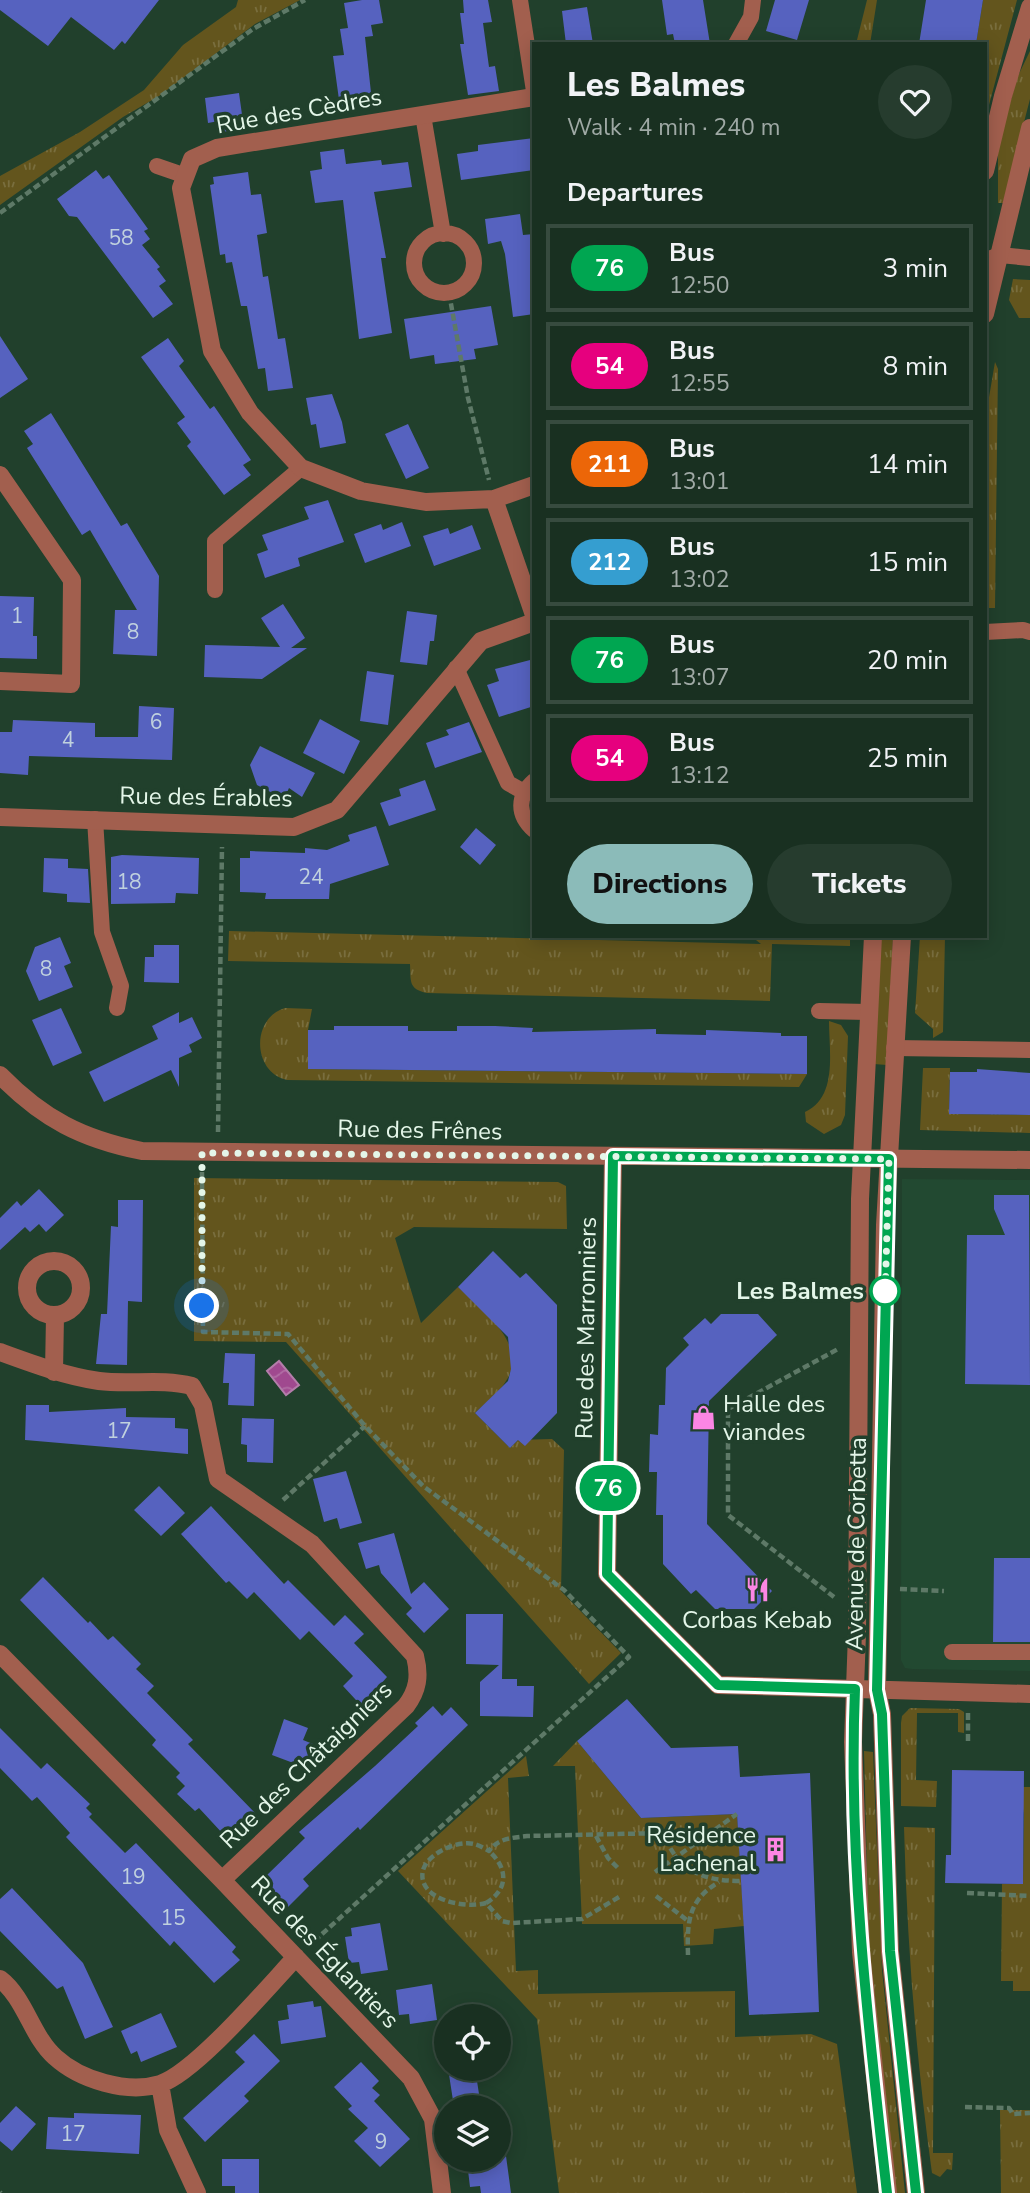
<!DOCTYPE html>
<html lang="en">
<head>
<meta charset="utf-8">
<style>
  :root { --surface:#193021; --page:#263c2e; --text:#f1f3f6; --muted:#9fa9a5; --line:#374b3f; --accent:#8bbbb9 }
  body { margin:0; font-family:"Nunito Sans",sans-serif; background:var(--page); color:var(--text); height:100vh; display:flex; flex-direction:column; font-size:26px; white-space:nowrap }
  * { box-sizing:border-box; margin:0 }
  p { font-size:23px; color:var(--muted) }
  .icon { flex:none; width:38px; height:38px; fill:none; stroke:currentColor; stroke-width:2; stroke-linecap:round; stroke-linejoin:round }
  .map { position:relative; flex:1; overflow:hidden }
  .sheet { position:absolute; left:532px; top:42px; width:455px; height:896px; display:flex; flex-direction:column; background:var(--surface); border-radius:0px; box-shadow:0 4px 18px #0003,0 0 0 2px var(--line) }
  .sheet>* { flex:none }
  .badge { padding:0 14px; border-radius:23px; font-size:24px; line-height:46px }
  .buttons { position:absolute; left:434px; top:2004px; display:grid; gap:14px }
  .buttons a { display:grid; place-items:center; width:77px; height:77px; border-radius:50%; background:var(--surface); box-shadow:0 4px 18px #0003,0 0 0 2px var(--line); font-size:35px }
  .you { position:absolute; width:35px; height:35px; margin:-18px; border:5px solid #fff; border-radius:50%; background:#1a73e8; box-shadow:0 0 0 10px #1a73e833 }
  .map>.badge { position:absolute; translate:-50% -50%; box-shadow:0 0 0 4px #fff }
  h2 { padding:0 35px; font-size:26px; line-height:63px }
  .round { display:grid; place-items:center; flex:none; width:74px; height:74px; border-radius:37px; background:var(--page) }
  .head { display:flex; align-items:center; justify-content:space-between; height:119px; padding:0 35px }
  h1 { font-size:33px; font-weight:800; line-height:52px }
  .button { display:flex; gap:14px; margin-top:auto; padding:14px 35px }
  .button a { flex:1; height:80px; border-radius:42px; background:var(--accent); color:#111; font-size:28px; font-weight:800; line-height:80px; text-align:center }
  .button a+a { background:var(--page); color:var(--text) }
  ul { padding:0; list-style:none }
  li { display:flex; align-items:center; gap:21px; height:88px; margin:0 14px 10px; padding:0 21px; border:4px solid var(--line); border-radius:0px }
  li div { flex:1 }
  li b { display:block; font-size:26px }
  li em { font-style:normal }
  li .badge { min-width:77px; font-weight:700; text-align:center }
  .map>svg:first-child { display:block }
  .built { fill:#224931 }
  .grass { fill:url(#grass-tufts) }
  .water { fill:url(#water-waves); stroke:#b47daa; stroke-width:2 }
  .building { fill:#5662bf }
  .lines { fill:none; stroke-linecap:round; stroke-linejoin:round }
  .path { stroke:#5e7967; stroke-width:4.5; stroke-dasharray:7 3.5; stroke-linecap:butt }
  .service { stroke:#a25f4e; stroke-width:16 }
  .minor { stroke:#a25f4e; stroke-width:18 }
  .line-casing { stroke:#fff; stroke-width:16 }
  .line { stroke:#00a651; stroke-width:10 }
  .walk { stroke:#e4f6e9; stroke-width:7; stroke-dasharray:0 12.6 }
  .stop-dot { fill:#fff; stroke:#00a651; stroke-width:3.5 }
  .labels { text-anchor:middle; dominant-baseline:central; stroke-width:7; stroke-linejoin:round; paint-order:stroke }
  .number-label { font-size:21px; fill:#c0d1de }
  .street-label { font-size:24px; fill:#e4f6e9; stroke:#21402c }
  .stop-label { font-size:24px; font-weight:bold; fill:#e4f6e9; stroke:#21402c; text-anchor:end }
  .poi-label { font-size:24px; fill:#e4f6e9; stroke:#21402c; text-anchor:start }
</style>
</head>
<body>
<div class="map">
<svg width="1030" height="2193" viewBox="0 0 1030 2193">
  <defs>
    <pattern id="grass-tufts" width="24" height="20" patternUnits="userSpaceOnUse" patternTransform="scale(1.75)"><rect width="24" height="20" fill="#63551d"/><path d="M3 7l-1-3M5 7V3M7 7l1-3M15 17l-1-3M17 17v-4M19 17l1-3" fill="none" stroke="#796e3e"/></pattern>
    <pattern id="water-waves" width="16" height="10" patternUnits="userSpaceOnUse" patternTransform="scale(1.75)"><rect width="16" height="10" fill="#a0498f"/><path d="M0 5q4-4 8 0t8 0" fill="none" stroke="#b16da4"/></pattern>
  </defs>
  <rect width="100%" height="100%" fill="#21402c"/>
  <!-- built -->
  <path class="built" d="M902,1179L1030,1180V1671L912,1669L905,1668L901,1660Z"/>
  <!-- grass -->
  <path class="grass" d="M238,0H300L255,24L159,96L123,117L0,205V176L80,132L144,90L183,45L236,7Z
    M867,0H877L870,44H856Z
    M983,0H1017L985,120V44H976Z
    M1030,51V99L1003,203H998V146L1017,78Z
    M1013,279L1030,280V318H1019L1009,300Z
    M995,362L998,369L995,608H985V421Z
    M229,931L761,944L751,936H850V946L772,944L770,1001L427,993C408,989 411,981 410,964L228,961Z
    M881,936H893L887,1065L874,1064Z
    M920,936H945L943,1032L933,1038V1029L915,1013Z
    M285,1008L312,1009L308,1030V1069L807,1074L799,1087L287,1080C252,1072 251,1018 285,1008Z
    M829,1021L841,1025L848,1036L845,1115L841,1125L824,1134L806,1122L805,1112C838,1097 829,1051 829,1021Z
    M923,1068H950L949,1114L1030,1115V1133L920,1130Z
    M194,1178L558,1182L566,1186L567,1229L414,1227L395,1238L421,1323L458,1287C482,1310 530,1345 506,1381C499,1393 485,1403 475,1413L510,1448L518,1440L552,1439L564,1450L561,1591L621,1653L589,1684L286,1342L194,1341Z
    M910,1708L959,1709L964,1712V1733L958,1732V1713H917L916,1780L937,1781L936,1807L901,1806V1723L902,1716Z
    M577,1741L641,1818L737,1814L744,1926L714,1929L713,1944L684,1946L683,1924H582L575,1766H553Z
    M864,1751L873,1752L882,1970L905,2193H893L869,1948Z
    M526,1756L529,1776L508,1778L516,1971L538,1970V1994L735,1991V2037L811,2034L837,2044L857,2193H559L537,2019L398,1871Z
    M1019,1787H1030V1991H1013V1981H1001L1002,1884H1023L1024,1814Z
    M904,1827L935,1828L933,2153H953L952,2170L947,2169L940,2177L932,2173C916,2058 907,1943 904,1827Z
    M1000,2110H1030V2193H1001Z"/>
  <!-- water -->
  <path class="water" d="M279,1361L299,1385L286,1395L267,1371Z"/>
  <!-- building -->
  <path class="building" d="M0,0H159L125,44L122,41L114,50L71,17L48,46L0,10Z
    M362,0H379L383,23L371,25L373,36L365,37L372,102L340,107L333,56L344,55L340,29L348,28L344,3Z
    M463,0H488L492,22L483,23L489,67L495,66L499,91L468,95L460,44H464L460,13H464Z
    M662,0H703L710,44H675L673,34L667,35Z
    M775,0H809L797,40L766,31Z
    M926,0H983L976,44H919Z
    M587,7L593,44H566L562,11Z
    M239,93L244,129L221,132L219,121L208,123L205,98Z
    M534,138V170L461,180L457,154L478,151V145Z
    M344,149L346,164L381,160L382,165L408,162L412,187L374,192L386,258H381L392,333L359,339L343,200L315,203L310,171L322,169L320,152Z
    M96,170L103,179L109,175L148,229L144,231L150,239L142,245L160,267L157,269L166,281L159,286L173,304L153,318L77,217L69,216L57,199Z
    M248,172L251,195L261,194L267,233L257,235L263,277L268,276L278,339L285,338L293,388L268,391L265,368L258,369L247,306H241L232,262L226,263L225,254L220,255L210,185L214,184L213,177Z
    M520,214L523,235L534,234V314L513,317L505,254L501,241L488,244L485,219Z
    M491,306L498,345L474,349L476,359L435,364L434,355L410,359L404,319Z
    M0,336L28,379L0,398Z
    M168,338L184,361L179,366L210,409L214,406L251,460L243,465L251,475L224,495L187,446L191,442L177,423L185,417L141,357Z
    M332,394L342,422L346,443L320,448L316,424L311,425L306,398Z
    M51,413L121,526L127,523L159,576L157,656L113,654L115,610H137L90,530L82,535L27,448L33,444L24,431Z
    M408,424L429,468L406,479L385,434Z
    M328,500L344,542L298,558L300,566L265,578L257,554L268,550L262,535L309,519L304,507Z
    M402,522L411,546L365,563L354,534L381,524L383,530Z
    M472,525L481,549L434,566L423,536L448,528L450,534Z
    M0,596L34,597L33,636H37V659L0,658Z
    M283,604L305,638L291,648H307L262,679L204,677L205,645L280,647L261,618Z
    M407,611L437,615L434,641H430L427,665L400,662Z
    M534,659V706L499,717L487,685L499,681L495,669Z
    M367,671L394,675L388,725L360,721Z
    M139,706L174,708L172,760L29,756L28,775L0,773V732H12L13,720L95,723V737H138Z
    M320,719L360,741L344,774L303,753Z
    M469,722L482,752L435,768L426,743L449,735L446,730Z
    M260,746L315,773L302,797L289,788L284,799L257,785L250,765Z
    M425,780L436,810L389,826L380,803L401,796L399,789Z
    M376,826L389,865L330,884L329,899H265L266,893L240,892V858H250V851L305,853V848L327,850L350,841L348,835Z
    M476,828L496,845L480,865L460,847Z
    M122,855L199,858L198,894L176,893L175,903L111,904V857Z
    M44,858L68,859V868L88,869L90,903L67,902V894L43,892Z
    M60,937L71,963L64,966L73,987L39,1001L26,971L35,947Z
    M154,945H179V983L144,982L145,957H154Z
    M61,1008L82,1053L53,1066L32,1020Z
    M179,1012V1023L192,1017L202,1038L189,1045L192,1052L179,1058V1087L171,1070L104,1102L89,1072L158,1039L152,1026Z
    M334,1026H408V1031H457V1026H495L533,1028L532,1032L656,1029V1034L706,1035V1030L781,1033V1036H807V1074L308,1069V1030H334Z
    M977,1069L1030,1073V1115L949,1114L950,1072H977Z
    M39,1189L64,1215L46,1232L39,1224L30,1232L25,1227L0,1250V1218L17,1201L21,1206Z
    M994,1195H1029L1030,1385L965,1384L967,1235H1005L994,1209Z
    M118,1200H143L142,1302L128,1301L127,1365L96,1364L101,1314H107L111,1226L118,1227Z
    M493,1251L520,1278L526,1273L557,1305V1413L525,1446L518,1440L510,1448L475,1413L508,1381L511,1369L508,1337L458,1287Z
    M721,1314H758L777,1335L709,1401L707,1524L772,1591L754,1609H715L696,1590L691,1594L663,1564V1515H656L657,1472H649L650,1434L658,1435L659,1405H665L666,1368L689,1345L683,1338L705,1318L711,1324Z
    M225,1353L255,1354L254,1406L228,1405L229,1383H223Z
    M26,1405H49V1412L126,1408V1417L175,1418V1428L188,1429V1454L25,1440Z
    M242,1418L274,1419L273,1463L247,1462V1445L241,1444Z
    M346,1471L362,1523L340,1529L337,1518L324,1522L313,1479Z
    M159,1486L185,1513L161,1536L134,1510Z
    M211,1506L284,1584L288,1580L334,1626L345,1615L364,1634L354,1643L387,1677L380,1685L389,1694L368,1713L343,1686L353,1676L309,1631L300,1640L254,1592L247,1599L229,1581L226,1583L181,1534Z
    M394,1533L411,1594L424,1582L449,1609L424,1633L406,1614L412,1608L381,1573L379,1565L366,1569L358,1543Z
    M994,1558H1030V1642H993Z
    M43,1577L88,1623L90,1621L108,1640L113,1636L141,1664L136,1669L154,1686L147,1693L193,1740L188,1744L259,1817L241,1836L232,1827L224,1835L199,1808L195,1811L177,1794L185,1786L176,1777L180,1773L152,1745L156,1740L20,1600Z
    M466,1614H503L502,1679H517V1686H534L533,1717L480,1716V1682L499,1665L466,1664Z
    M627,1699L671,1748L738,1746L740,1777L810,1773L819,2012L749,2015L737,1814L641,1818L577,1741Z
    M433,1706L442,1716L451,1707L468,1725L360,1830L358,1827L303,1879L309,1886L283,1912L265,1893L273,1886L265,1877L305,1838L299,1832L375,1766L418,1726L415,1723Z
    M284,1719L308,1728L303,1740L313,1744L304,1767L272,1755Z
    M0,1728L41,1769L47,1763L90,1804L86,1808L92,1814L89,1817L125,1853L136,1843L236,1947L232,1952L240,1960L214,1983L174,1941L170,1946L66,1837L70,1833L37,1797L32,1801L0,1768Z
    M952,1770L1024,1771L1023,1884L945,1883L946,1855H951Z
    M12,1888L83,1963L113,2027L85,2039L63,1986L57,1989L0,1931V1899Z
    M380,1923L388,1970L361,1974L359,1962L349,1963L345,1937L352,1936L351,1928Z
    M432,1984L437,2020L410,2024L409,2014L399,2015L396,1990Z
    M313,2001L314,2007L321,2006L326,2037L281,2044L278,2021L289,2019L287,2005Z
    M161,2013L177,2047L141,2062L137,2051L131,2054L121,2031Z
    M254,2034L280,2061L244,2096L249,2101L205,2142L183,2118L245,2062L235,2052Z
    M361,2062L379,2081L372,2088L380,2095L374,2101L410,2139L380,2167L354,2141L368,2128L348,2109L352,2106L334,2087Z
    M448,2068H475L481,2107H454Z
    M16,2106L36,2124L12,2151L0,2141V2123Z
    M74,2113L141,2115L139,2154L46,2149L48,2117L74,2118Z
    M506,2156L511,2193H481L480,2186L470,2187L467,2162L499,2160Z
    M222,2159H259V2193H235V2186H222Z"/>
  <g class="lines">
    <!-- path -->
    <path class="path" d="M0,213L253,29L305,0
      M449,293L468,398L489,480
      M218,1132L222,847
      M202,1172L203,1332L288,1334L365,1426L423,1486L564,1590L629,1657L311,1944
      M283,1500L365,1426
      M900,1589L944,1591
      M834,1597L728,1515V1409L838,1349
      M968,1713V1744
      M596,1836L608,1858L620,1870
      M655,1872L737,1814
      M967,1893L1030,1896
      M656,1896L688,1921
      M619,1897L582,1919L511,1923L502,1921L486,1903C466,1909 416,1900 423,1870C428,1853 458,1840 474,1844C479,1845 485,1849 489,1851C498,1838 512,1838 527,1836L664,1833C676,1871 704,1881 741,1881
      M486,1903C509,1889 508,1868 489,1851
      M688,1955C687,1922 688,1900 719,1882
      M965,2107L1009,2108L1013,2114L1030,2113
      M0,2192L1,2193"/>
    <!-- service -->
    <path class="service" d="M520,0L534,91
      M736,44L751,17L753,0
      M423,115L443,234
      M157,166L186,176
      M414 263a30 30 0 1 1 60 0a30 30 0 1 1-60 0Z
      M985,260L1000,255L1030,258
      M215,590V541L301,468
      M985,632L1023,630L1030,632
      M456,668L508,783L524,792
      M534,781C517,796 517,815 534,830
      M95,819L102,932L121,986L117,1008
      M819,1011L868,1012
      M894,1048L1030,1050
      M952,1652H1030"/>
    <!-- minor -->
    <path class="minor" d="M534,97L217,148L192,159L181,188L212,351L250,413L301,468L361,491L426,502L494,499L534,485
      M985,171L1003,96L1030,7
      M985,314L1030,128
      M0,475L72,580L71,684L0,681
      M494,499L534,615
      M0,817L294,827L337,810L481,641L534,622
      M873,936L860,1199L857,1634L853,1742L861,1952L888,2193
      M902,936L885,1225L877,1690L882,1714L890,1952L916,2193
      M0,1075C43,1119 82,1139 142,1151L1030,1160
      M613,1156L607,1574L718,1685L1030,1694
      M27 1288a27 27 0 1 1 54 0a27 27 0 1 1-54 0Z
      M0,1352C33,1364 65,1376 99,1381C130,1385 161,1378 192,1386L203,1405L218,1479L312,1544L415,1656C420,1676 418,1690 406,1706L222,1880
      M54,1372L55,1316
      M0,1654L222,1880L411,2078L433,2119L442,2193
      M0,1979C25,1998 32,2037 55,2057C80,2080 127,2094 160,2084C195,2073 268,1987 296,1957
      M160,2084L168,2130L197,2193"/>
  </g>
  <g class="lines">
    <defs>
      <path id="line" d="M887,2193C868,2025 848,1857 855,1689L718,1685L607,1574L613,1156L889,1159L877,1690L882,1714L890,1951L916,2193"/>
    </defs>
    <!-- line casing -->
    <use href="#line" class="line-casing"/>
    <!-- line -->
    <use href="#line" class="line"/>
    <!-- walk -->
    <path class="walk" d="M202,1306V1153L889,1159L885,1300V1291"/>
  </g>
  <!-- icons -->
  <defs>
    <symbol id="shop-bare" viewBox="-9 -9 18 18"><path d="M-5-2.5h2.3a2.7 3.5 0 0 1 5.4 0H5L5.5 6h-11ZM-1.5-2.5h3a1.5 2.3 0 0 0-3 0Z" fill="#fc86e4" stroke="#21402c" stroke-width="2.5" paint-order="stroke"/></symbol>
    <symbol id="restaurant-bare" viewBox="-9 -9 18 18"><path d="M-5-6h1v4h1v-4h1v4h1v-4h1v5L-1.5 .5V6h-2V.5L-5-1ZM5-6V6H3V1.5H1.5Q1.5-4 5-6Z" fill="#fc86e4" stroke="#21402c" stroke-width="2.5" paint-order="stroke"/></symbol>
    <symbol id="building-bare" viewBox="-9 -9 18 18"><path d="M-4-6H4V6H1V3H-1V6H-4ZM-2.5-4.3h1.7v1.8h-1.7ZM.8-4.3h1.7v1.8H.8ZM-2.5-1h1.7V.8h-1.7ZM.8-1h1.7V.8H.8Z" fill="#fc86e4" stroke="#21402c" stroke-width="2.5" paint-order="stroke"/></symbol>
  </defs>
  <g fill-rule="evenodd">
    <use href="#shop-bare" x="686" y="1400" width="35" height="35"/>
    <use href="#restaurant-bare" x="740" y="1572" width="35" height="35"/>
    <use href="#building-bare" x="758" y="1832" width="35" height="35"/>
  </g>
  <!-- markers -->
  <circle class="stop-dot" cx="885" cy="1291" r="14"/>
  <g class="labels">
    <!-- number labels -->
    <g class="number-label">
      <text x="121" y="238">58</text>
      <text x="17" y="616">1</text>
      <text x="133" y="632">8</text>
      <text x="156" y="722">6</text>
      <text x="68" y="740">4</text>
      <text x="311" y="877">24</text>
      <text x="129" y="882">18</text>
      <text x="46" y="969">8</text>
      <text x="119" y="1431">17</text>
      <text x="133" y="1877">19</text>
      <text x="173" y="1918">15</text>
      <text x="73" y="2134">17</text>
      <text x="381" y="2142">9</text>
    </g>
    <!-- street labels -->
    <g class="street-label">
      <text transform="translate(299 111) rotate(-10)">Rue des Cèdres</text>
      <text transform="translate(206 797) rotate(1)">Rue des Érables</text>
      <text transform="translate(420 1130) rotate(1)">Rue des Frênes</text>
      <text transform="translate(586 1328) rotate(-89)">Rue des Marronniers</text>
      <text transform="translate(856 1544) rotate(-89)">Avenue de Corbetta</text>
      <text transform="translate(306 1765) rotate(-44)">Rue des Châtaigniers</text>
      <text transform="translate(325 1952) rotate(46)">Rue des Églantiers</text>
    </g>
    <!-- stop labels -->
    <g class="stop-label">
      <text x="864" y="1291">Les Balmes</text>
    </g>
    <!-- poi labels -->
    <g class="poi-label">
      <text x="723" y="1404">Halle des<tspan x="723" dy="28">viandes</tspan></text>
      <text x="757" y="1620" text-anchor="middle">Corbas Kebab</text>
      <text x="756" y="1835" text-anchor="end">Résidence<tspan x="756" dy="28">Lachenal</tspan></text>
    </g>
  </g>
</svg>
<div class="buttons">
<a><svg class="icon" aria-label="locate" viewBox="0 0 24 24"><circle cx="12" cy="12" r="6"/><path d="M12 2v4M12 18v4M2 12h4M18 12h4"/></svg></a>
<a><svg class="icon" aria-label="layers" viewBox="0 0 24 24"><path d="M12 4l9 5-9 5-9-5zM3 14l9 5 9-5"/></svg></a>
</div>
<div class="you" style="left:202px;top:1306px"></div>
<b class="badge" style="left:608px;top:1488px;background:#00a651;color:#fff">76</b>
<section class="sheet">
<div class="head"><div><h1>Les Balmes</h1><p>Walk · 4 min · 240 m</p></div><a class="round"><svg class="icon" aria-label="heart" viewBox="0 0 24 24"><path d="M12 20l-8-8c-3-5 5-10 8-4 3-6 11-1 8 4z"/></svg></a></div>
<h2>Departures</h2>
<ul>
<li><span class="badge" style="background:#00a651;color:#fff">76</span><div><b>Bus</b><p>12:50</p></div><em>3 min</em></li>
<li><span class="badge" style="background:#e6007e;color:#fff">54</span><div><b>Bus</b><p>12:55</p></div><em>8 min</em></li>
<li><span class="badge" style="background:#ec6608;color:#fff">211</span><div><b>Bus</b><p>13:01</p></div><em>14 min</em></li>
<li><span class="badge" style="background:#359ed0;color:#fff">212</span><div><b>Bus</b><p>13:02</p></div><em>15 min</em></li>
<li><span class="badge" style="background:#00a651;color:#fff">76</span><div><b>Bus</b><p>13:07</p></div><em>20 min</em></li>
<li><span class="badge" style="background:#e6007e;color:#fff">54</span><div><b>Bus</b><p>13:12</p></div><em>25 min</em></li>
</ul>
<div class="button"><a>Directions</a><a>Tickets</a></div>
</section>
</div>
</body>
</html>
